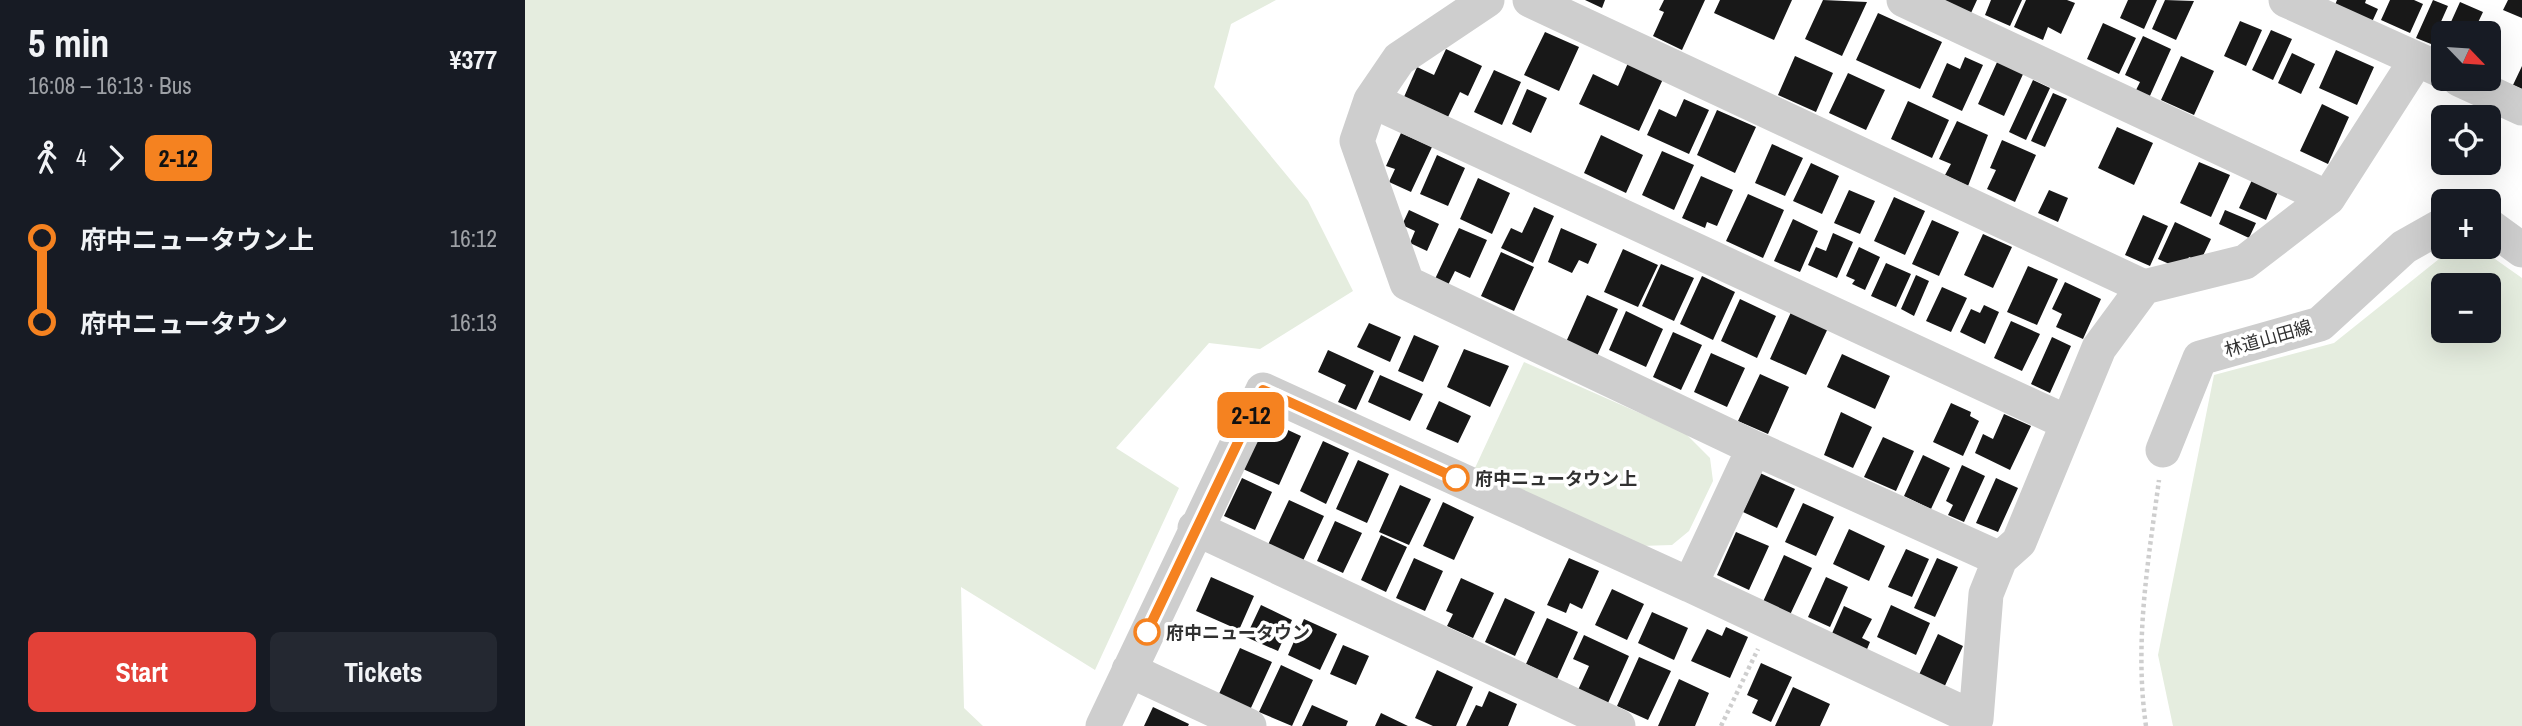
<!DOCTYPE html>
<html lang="en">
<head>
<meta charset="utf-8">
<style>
  :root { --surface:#171b24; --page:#242831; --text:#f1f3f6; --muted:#9ea1a6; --accent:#e34138 }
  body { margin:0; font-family:"Archivo Narrow","Noto Sans JP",sans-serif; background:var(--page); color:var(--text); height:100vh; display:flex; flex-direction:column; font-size:26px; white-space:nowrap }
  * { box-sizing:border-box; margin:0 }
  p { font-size:23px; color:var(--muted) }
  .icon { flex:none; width:38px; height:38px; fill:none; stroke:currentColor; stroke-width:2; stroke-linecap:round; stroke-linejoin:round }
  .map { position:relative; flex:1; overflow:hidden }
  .details { display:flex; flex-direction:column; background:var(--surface); width:525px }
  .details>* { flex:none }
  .badge { padding:0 14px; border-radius:10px; font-size:24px; line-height:46px }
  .needle { width:46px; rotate:115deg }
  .fabs { position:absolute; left:1906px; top:21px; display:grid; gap:14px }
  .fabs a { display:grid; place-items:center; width:70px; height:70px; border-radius:10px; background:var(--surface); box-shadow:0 7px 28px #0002; font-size:35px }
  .map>.badge { position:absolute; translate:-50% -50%; box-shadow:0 0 0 4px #fff }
  .legs { display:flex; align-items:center; gap:10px; height:77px; padding:0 28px; font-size:23px }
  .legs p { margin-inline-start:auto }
  .summary { display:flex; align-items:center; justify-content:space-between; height:119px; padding:0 28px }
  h1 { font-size:38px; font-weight:700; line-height:52px }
  .cta { display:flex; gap:14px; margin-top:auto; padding:14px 28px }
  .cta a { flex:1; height:80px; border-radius:10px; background:var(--accent); color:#fff; font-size:28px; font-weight:700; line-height:80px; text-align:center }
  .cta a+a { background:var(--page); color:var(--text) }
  ul { padding:0 28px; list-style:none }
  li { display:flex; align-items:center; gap:24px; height:84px; font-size:26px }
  li i { display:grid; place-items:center; width:10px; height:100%; margin:0 9px; background:currentColor }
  li i::after { content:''; width:18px; height:18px; margin:-9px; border:5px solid; border-radius:50%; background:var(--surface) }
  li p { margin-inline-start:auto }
  li:first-child i { background:linear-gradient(#0000 50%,currentColor 0) }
  li:last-child i { background:linear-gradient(currentColor 50%,#0000 0) }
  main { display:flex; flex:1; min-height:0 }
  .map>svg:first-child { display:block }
  .green { fill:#e5eddf; fill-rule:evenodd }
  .building { fill:#181818 }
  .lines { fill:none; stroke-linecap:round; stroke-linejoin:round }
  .path { stroke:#cecece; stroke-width:4.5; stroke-dasharray:3.5 3.5; stroke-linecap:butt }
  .minor { stroke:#cecece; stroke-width:35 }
  .line-1-casing { stroke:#fff; stroke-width:16 }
  .line-1 { stroke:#f58220; stroke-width:10 }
  .stop-1-dot { fill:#fff; stroke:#f58220; stroke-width:3.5 }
  .labels { text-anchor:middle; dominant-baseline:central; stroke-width:7; stroke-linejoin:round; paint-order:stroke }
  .street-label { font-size:18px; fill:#313131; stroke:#fff }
  .stop-label { font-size:18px; font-weight:bold; fill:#313131; stroke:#fff; text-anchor:start }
</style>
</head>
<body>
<main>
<section class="details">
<div class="summary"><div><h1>5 min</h1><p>16:08 – 16:13 · Bus</p></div><b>¥377</b></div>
<div class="legs"><svg class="icon" aria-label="walk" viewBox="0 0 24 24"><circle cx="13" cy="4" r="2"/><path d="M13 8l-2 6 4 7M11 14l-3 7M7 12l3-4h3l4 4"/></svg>4<svg class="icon" aria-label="forward" viewBox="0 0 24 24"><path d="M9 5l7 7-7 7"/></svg><b class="badge" style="background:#f58220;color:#111">2-12</b></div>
<ul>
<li><i style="color:#f58220"></i><b>府中ニュータウン上</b><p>16:12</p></li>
<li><i style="color:#f58220"></i><b>府中ニュータウン</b><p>16:13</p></li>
</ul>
<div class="cta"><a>Start</a><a>Tickets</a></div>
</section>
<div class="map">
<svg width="1997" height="726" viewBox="0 0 1997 726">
  <rect width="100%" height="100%" fill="#fff"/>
  <!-- green -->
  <path class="green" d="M0,0H751L706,24L689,87L783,201L828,291L735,349L684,343L591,448L654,488L570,670L436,587L439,708L458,726H0Z
    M1929,247H1953L1997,278V726H1648L1633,655L1689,375L1809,343ZM1918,285H1964V331H1918Z
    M999,362L1160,433L1185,458L1188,481L1164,531L1147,545L1115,546L950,468Z"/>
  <!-- building -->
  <path class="building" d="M1060,0H1080L1077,8Z
    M1139,0H1180L1157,50L1128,36L1139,12L1134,10Z
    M1195,0H1267L1249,40L1189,13Z
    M1298,0L1342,2L1317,56L1280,39Z
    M1417,0H1452L1446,13Z
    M1466,0H1497L1485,26L1460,15Z
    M1501,0H1542L1550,3L1536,34L1523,27L1518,40L1489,27Z
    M1603,0H1632L1619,29L1595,18Z
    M1640,0L1669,1L1651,40L1627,29Z
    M1812,0H1841L1840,3L1853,9L1847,22L1810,5Z
    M1865,0H1889L1898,4L1885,33L1856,20Z
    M1908,0L1923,6L1906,44L1891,38Z
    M1983,0H1997V18L1978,10Z
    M1935,2L1958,12L1948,33H1921Z
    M1353,13L1417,42L1395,89L1331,60Z
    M1715,21L1737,30L1721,66L1699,56Z
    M1958,21L1974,28L1964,50V33H1952Z
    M1578,23L1611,38L1594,74L1562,59Z
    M1746,30L1767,39L1748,80L1727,70Z
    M1020,32L1054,47L1034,91L999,75Z
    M1618,36L1646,49L1624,98L1610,92L1615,82L1600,75Z
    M921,49L957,66L943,96L935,92L923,117L879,97L892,67L909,75Z
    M1811,50L1849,67L1832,105L1794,88Z
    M1767,53L1790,64L1776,94L1753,83Z
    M1270,56L1308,73L1291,112L1253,95Z
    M1656,56L1689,71L1669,115L1636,100Z
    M1440,57L1458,65L1437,111L1407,97L1422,63L1435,69Z
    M1473,60L1499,72L1479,116L1453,104Z
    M1103,63L1138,79L1114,131L1054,104L1068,74L1093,86Z
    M1997,66V89L1988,85Z
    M969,70L996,82L977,125L949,112Z
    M1323,73L1360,90L1341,130L1304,113Z
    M1508,80L1525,88L1501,140L1484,132Z
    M1002,89L1022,98L1006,133L987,124Z
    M1528,93L1542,99L1520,147L1506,141Z
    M1159,99L1184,110L1164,154L1122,135L1134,109L1151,117Z
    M1383,101L1424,120L1407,158L1366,139Z
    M1797,104L1824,117L1803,164L1775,151Z
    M1192,110L1231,127L1210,173L1172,155Z
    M1432,121L1463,135L1443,186L1420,175L1426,164L1414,159Z
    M1592,127L1628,143L1609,185L1573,168Z
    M876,133L907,147L886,192L864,182L870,169L861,166Z
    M1076,135L1118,155L1101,193L1059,173Z
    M1477,140L1511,155L1490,202L1462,189L1471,170L1465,168Z
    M1247,144L1278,158L1260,196L1230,183Z
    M1137,151L1169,165L1149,210L1117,195Z
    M912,155L940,168L923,206L895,194Z
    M1674,162L1705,175L1686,217L1655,203Z
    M1286,163L1314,176L1297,214L1268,201Z
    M1176,176L1208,190L1192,226L1182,222L1180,228L1157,218Z
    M953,178L985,193L967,234L935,219Z
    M1727,180L1753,192L1741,220L1714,208Z
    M1324,190L1350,201L1335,234L1309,223Z
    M1524,190L1543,198L1533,222L1513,213Z
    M1223,194L1259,210L1238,258L1201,241Z
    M1369,197L1400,211L1380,255L1349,241Z
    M1009,207L1029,216L1008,263L976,248L986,228L997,233Z
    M884,210L914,224L902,251L885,243L890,231L877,225Z
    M1700,210L1731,223L1724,238L1694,224Z
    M1618,215L1643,226L1625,266L1600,255Z
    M1268,219L1293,231L1275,272L1249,261Z
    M1407,220L1434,232L1414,276L1387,264Z
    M1650,222L1686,239L1675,262L1664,257L1658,270L1633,259Z
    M934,228L962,240L945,278L930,271L923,285L910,279Z
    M1036,228L1072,244L1063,264L1054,260L1047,273L1023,262Z
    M1308,233L1328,242L1312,278L1283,265L1291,247L1301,251Z
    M1458,234L1487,247L1468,288L1439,275Z
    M1334,247L1355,257L1340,290L1327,284L1330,280L1321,276Z
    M1098,249L1133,265L1113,307L1079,292Z
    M976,252L1009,267L989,311L956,296Z
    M1361,263L1386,274L1371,307L1346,296Z
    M1136,264L1169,278L1149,321L1117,306Z
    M1503,266L1533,279L1512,325L1482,312Z
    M1391,275L1404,281L1389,316L1376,309Z
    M1177,276L1210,292L1188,340L1155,324Z
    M1540,282L1576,299L1558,339L1531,327L1537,314L1527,309Z
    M1417,287L1442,298L1426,332L1401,321Z
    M1062,295L1093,309L1072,356L1041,342Z
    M1215,299L1251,316L1232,358L1196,341Z
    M1459,305L1474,312L1460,344L1435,332L1446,309L1455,313Z
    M1267,310L1304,326L1281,375L1245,359Z
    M1101,311L1138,329L1121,367L1084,350Z
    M1486,321L1515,334L1497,371L1469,358Z
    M844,323L876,337L865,362L832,347Z
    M1148,332L1177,345L1156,390L1128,377Z
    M889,335L914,346L898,382L873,371Z
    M1527,337L1546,346L1525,393L1506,384Z
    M939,349L984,366L965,407L922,387Z
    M803,350L849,371L831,410L813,402L821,385L793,372Z
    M1186,353L1220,368L1202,407L1169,392Z
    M1317,354L1365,376L1350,409L1302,387Z
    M1235,374L1264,387L1243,434L1213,421Z
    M855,375L898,394L885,421L843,402Z
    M914,401L946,416L933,443L901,429Z
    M1426,403L1446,412L1445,416L1454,421L1438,456L1408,442Z
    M1316,412L1347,427L1328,468L1299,455Z
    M1479,414L1506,426L1485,470L1450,453L1458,434L1468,439Z
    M741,420L776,436L754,485L718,469Z
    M1358,437L1389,451L1371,491L1339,477Z
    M798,441L824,453L801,504L775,491Z
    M1398,455L1425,468L1406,509L1379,496Z
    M833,460L864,474L842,523L811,509Z
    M1437,465L1460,476L1439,522L1423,515L1428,505L1421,501Z
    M1235,473L1270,489L1252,528L1218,512Z
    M717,478L747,492L730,530L699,516Z
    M1471,478L1493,488L1473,532L1451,523Z
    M875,485L906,499L884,545L854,532Z
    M764,500L799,516L776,565L741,549Z
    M918,502L949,517L929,560L898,546Z
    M1278,503L1309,517L1291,556L1260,542Z
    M810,521L837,533L818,573L792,561Z
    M1324,529L1360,546L1344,581L1308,564Z
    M1211,532L1244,546L1224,590L1192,575Z
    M856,535L882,547L861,592L836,580Z
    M1381,549L1404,559L1387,597L1363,587Z
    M1259,555L1287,568L1264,617L1237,604Z
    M889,558L918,571L900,611L871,598Z
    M1044,558L1074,571L1057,609L1045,603L1041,613L1022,605Z
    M1412,558L1433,567L1410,617L1389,608Z
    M686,577L729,596L714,630L671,611Z
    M1301,577L1323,587L1305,627L1283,617Z
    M936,578L969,593L948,638L922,626L928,614L921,611Z
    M1087,589L1119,604L1102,640L1070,625Z
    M980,598L1010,612L990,656L960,642Z
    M736,605L767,620L753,651L721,637Z
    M1366,605L1405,623L1391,655L1352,637Z
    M1319,606L1347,619L1337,638L1345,642L1340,654L1305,638Z
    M1127,612L1163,628L1149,660L1113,643Z
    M1022,618L1053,632L1032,679L1001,664Z
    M779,619L812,634L795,670L763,655Z
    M1201,627L1223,637L1205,678L1166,661L1182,629L1197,636Z
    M1413,634L1438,646L1418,690L1392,679Z
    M1059,635L1104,656L1083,703L1053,690L1064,666L1048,659Z
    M818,645L844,656L831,685L805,674Z
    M715,648L747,662L725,710L693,696Z
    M1114,657L1146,671L1123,720L1092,706Z
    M1236,663L1267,677L1246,722L1227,713L1233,700L1222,695Z
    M756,665L788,680L767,726L734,712Z
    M912,670L948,687L931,726H908L890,718Z
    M1154,679L1184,693L1170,726H1133Z
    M1268,687L1305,704L1295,726H1250Z
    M964,691L992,704L983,726H941L951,705L957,707Z
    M787,705L823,721L821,726H777Z
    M628,707L664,724L663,726H619Z
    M856,713L883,726H850Z"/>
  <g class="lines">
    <!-- path -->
    <path class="path" d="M1196,726L1233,649
      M1621,726C1609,643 1623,562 1634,480"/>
    <!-- minor -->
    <path class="minor" d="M1005,0L1619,287
      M1379,0L1803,198
      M1761,0L1918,71
      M1934,79L1997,108
      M846,100L1541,422
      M1964,226L1997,250
      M1229,448L1475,559
      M1638,450L1675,358L1795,324L1879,247L1918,225
      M670,528L1093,726
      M1165,585L1451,719L1461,594L1475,559L1494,542L1574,348L1619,287L1720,262L1803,198L1892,59
      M604,670L724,726
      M578,726L738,390L1165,585L1229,448L882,283L832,141L846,100L874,59L962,0"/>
  </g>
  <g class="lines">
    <defs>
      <path id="line-1" d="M622,632L738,390L931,478"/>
    </defs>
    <!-- line-1 casing -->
    <use href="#line-1" class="line-1-casing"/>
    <!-- line-1 -->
    <use href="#line-1" class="line-1"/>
  </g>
  <!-- markers -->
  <g class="stop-1-dot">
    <circle cx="931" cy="478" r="12"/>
    <circle cx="622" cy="632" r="12"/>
  </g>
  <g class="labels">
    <!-- street labels -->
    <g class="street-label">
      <text transform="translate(1743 338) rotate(-16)">林道山田線</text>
    </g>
    <!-- stop labels -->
    <g class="stop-label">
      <text x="950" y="478">府中ニュータウン上</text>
      <text x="641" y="632">府中ニュータウン</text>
    </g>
  </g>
</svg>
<div class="fabs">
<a><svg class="needle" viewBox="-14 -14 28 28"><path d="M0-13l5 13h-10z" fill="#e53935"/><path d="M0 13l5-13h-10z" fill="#9ea1a6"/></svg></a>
<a><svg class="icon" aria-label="locate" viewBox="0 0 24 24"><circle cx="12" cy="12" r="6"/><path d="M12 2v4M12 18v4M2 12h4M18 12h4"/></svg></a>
<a>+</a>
<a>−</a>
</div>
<b class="badge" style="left:726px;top:415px;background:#f58220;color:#111">2-12</b>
</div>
</main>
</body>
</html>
